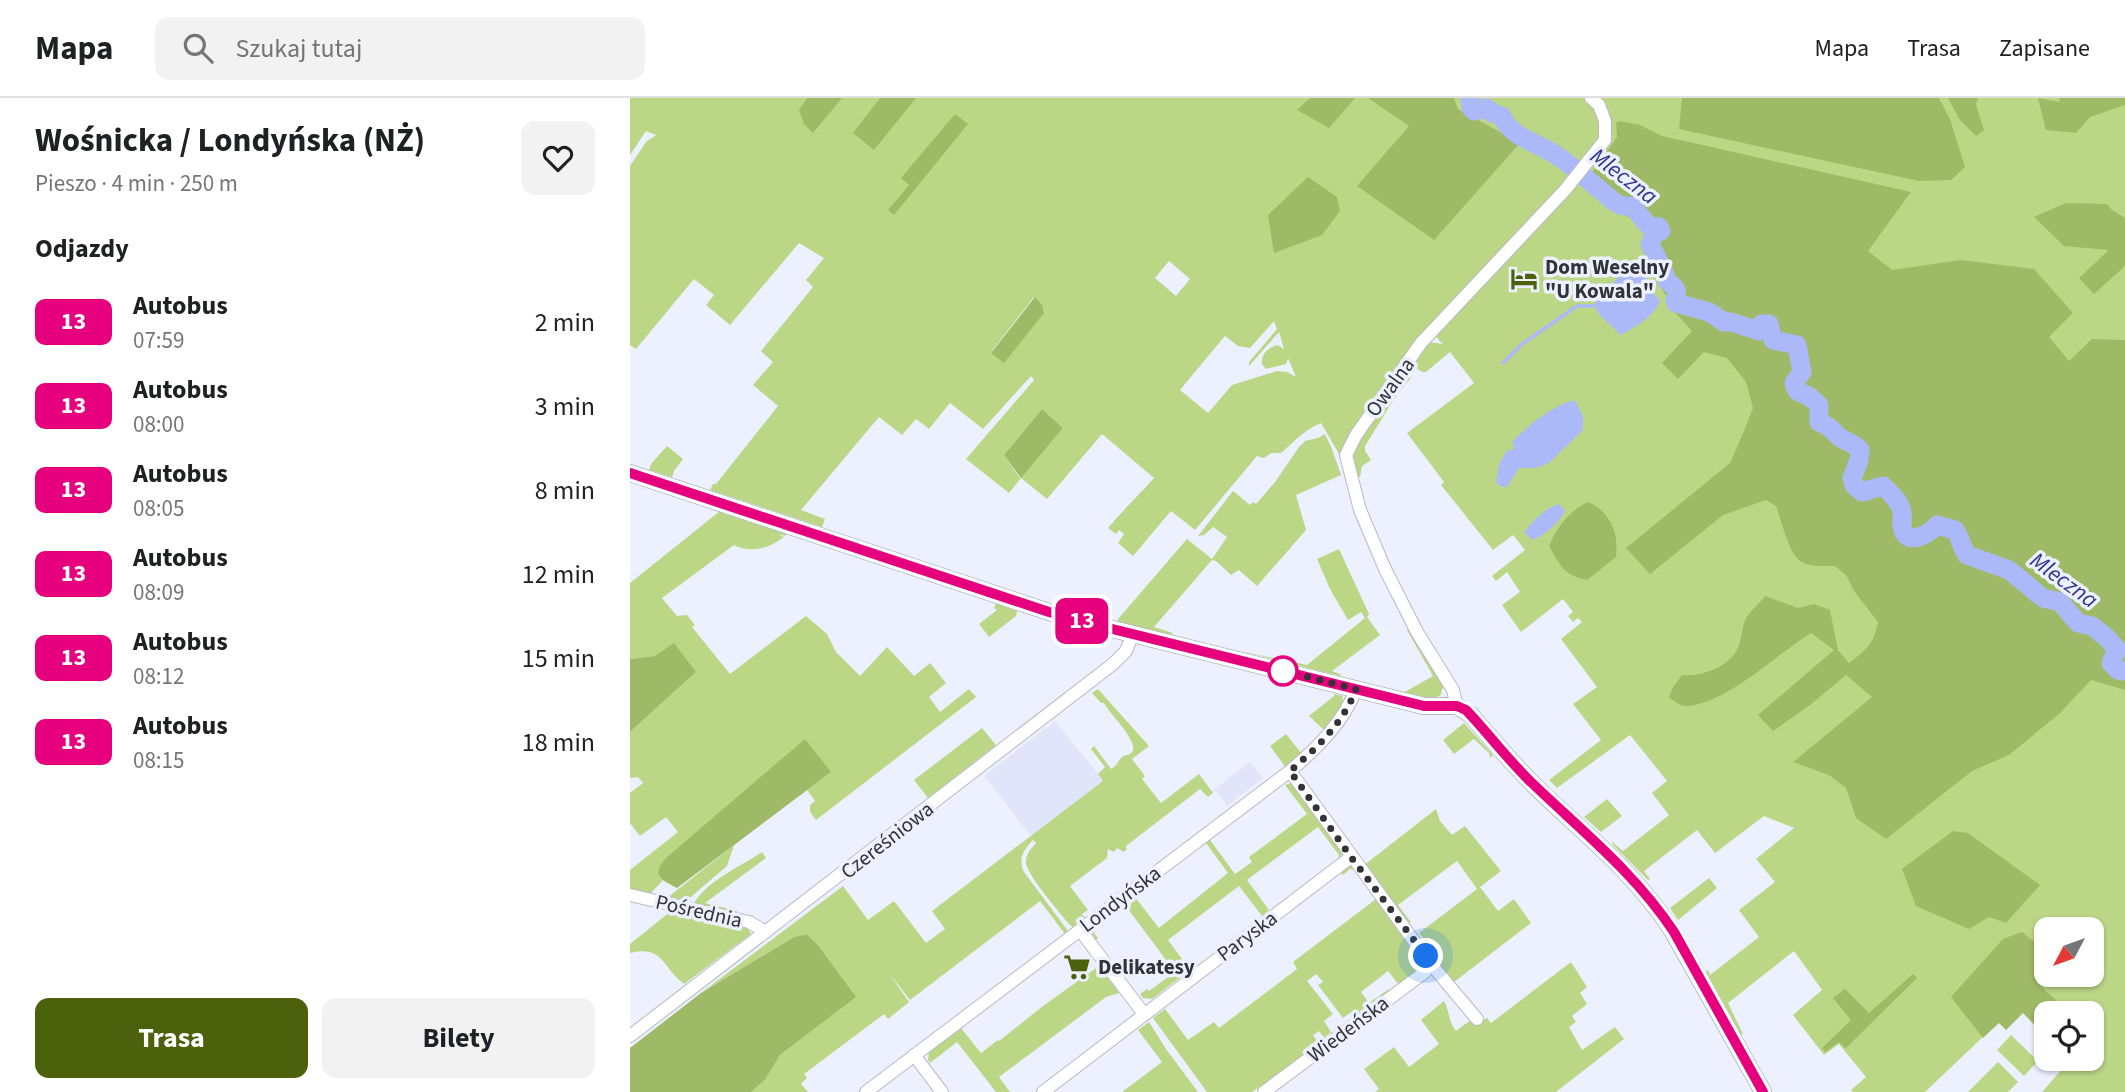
<!DOCTYPE html>
<html lang="pl">
<head>
<meta charset="utf-8">
<style>
  :root { --surface:#fff; --page:#f2f2f2; --text:#202124; --muted:#757577; --line:#e0e0e0; --accent:#4b610c }
  body { margin:0; font-family:"Source Sans 3",sans-serif; background:var(--page); color:var(--text); height:100vh; display:flex; flex-direction:column; font-size:26px; white-space:nowrap }
  * { box-sizing:border-box; margin:0 }
  p { font-size:23px; color:var(--muted) }
  .icon { flex:none; width:38px; height:38px; fill:none; stroke:currentColor; stroke-width:2; stroke-linecap:round; stroke-linejoin:round }
  .map { position:relative; flex:1; overflow:hidden }
  .drawer { display:flex; flex-direction:column; background:var(--surface); width:630px }
  .drawer>* { flex:none }
  .badge { padding:0 14px; border-radius:10px; font-size:24px; line-height:46px }
  .needle { width:46px; rotate:229deg }
  .controls { position:absolute; left:1404px; top:819px; display:grid; gap:14px }
  .controls a { display:grid; place-items:center; width:70px; height:70px; border-radius:14px; background:var(--surface); box-shadow:0 2px 5px #0004; font-size:35px }
  .you { position:absolute; width:35px; height:35px; margin:-18px; border:5px solid #fff; border-radius:50%; background:#1a73e8; box-shadow:0 0 0 10px #1a73e833 }
  .map>.badge { position:absolute; translate:-50% -50%; box-shadow:0 0 0 4px #fff }
  h2 { padding:0 35px; font-size:26px; line-height:63px }
  .round { display:grid; place-items:center; flex:none; width:74px; height:74px; border-radius:14px; background:var(--page) }
  .headline { display:flex; align-items:center; justify-content:space-between; height:119px; padding:0 35px }
  h1 { font-size:33px; font-weight:700; line-height:52px }
  .cta { display:flex; gap:14px; margin-top:auto; padding:14px 35px }
  .cta a { flex:1; height:80px; border-radius:14px; background:var(--accent); color:#fff; font-size:28px; font-weight:700; line-height:80px; text-align:center }
  .cta a+a { background:var(--page); color:var(--text) }
  ul { padding:0; list-style:none }
  li { display:flex; align-items:center; gap:21px; height:84px; padding:0 35px }
  li div { flex:1 }
  li b { display:block; font-size:26px }
  li em { font-style:normal }
  li .badge { min-width:77px; font-weight:700; text-align:center }
  header { display:flex; align-items:center; gap:42px; box-sizing:border-box; height:98px; padding:0 35px; background:var(--surface); border-bottom:2px solid var(--line) }
  header strong { font-size:33px }
  nav { display:flex; gap:38px; margin-inline-start:auto; font-size:24px }
  .search { width:490px; height:63px; background:var(--page); display:flex; align-items:center; gap:18px; box-sizing:border-box; padding:0 24px; border-radius:14px; color:var(--muted); font-size:26px }
  main { display:flex; flex:1; min-height:0 }
  .map>svg:first-child { display:block }
  .built { fill:#e0e5f9 }
  .green { fill:#bbd786; fill-rule:evenodd }
  .forest { fill:#9eba66 }
  .water { fill:#acb9f8 }
  .lines { fill:none; stroke-linecap:round; stroke-linejoin:round }
  .stream { stroke:#acb9f8; stroke-width:3.5 }
  .river { stroke:#acb9f8; stroke-width:19 }
  .minor-casing { stroke:#b7bac6; stroke-width:14 }
  .tertiary-casing { stroke:#b7bac6; stroke-width:18 }
  .minor { stroke:#fff; stroke-width:12 }
  .tertiary { stroke:#fff; stroke-width:16 }
  .line-casing { stroke:#fff; stroke-width:16 }
  .line { stroke:#e6007e; stroke-width:10 }
  .walk { stroke:#323338; stroke-width:7; stroke-dasharray:0 12.6 }
  .stop-dot { fill:#fff; stroke:#e6007e; stroke-width:3.5 }
  .labels { text-anchor:middle; dominant-baseline:central; stroke-width:7; stroke-linejoin:round; paint-order:stroke }
  .poi-label { font-size:21px; font-weight:bold; fill:#323338; stroke:#edf0fe; text-anchor:start }
  .street-label { font-size:21px; fill:#323338; stroke:#edf0fe }
  .water-label { font-size:23px; font-style:italic; fill:#30338d; stroke:#edf0fe }
</style>
</head>
<body>
<header>
<strong>Mapa</strong>
<div class="search"><svg class="icon" aria-label="search" viewBox="0 0 24 24"><circle cx="10" cy="10" r="6"/><path d="M15 15l6 6"/></svg>Szukaj tutaj</div>
<nav><a>Mapa</a><a>Trasa</a><a>Zapisane</a></nav>
</header>
<main>
<section class="drawer">
<div class="headline"><div><h1>Wośnicka / Londyńska (NŻ)</h1><p>Pieszo · 4 min · 250 m</p></div><a class="round"><svg class="icon" aria-label="heart" viewBox="0 0 24 24"><path d="M12 20l-8-8c-3-5 5-10 8-4 3-6 11-1 8 4z"/></svg></a></div>
<h2>Odjazdy</h2>
<ul>
<li><span class="badge" style="background:#e6007e;color:#fff">13</span><div><b>Autobus</b><p>07:59</p></div><em>2 min</em></li>
<li><span class="badge" style="background:#e6007e;color:#fff">13</span><div><b>Autobus</b><p>08:00</p></div><em>3 min</em></li>
<li><span class="badge" style="background:#e6007e;color:#fff">13</span><div><b>Autobus</b><p>08:05</p></div><em>8 min</em></li>
<li><span class="badge" style="background:#e6007e;color:#fff">13</span><div><b>Autobus</b><p>08:09</p></div><em>12 min</em></li>
<li><span class="badge" style="background:#e6007e;color:#fff">13</span><div><b>Autobus</b><p>08:12</p></div><em>15 min</em></li>
<li><span class="badge" style="background:#e6007e;color:#fff">13</span><div><b>Autobus</b><p>08:15</p></div><em>18 min</em></li>
</ul>
<div class="cta"><a>Trasa</a><a>Bilety</a></div>
</section>
<div class="map">
<svg width="1495" height="994" viewBox="0 0 1495 994">
  <rect width="100%" height="100%" fill="#edf0fe"/>
  <!-- built -->
  <path class="built" d="M425,623L474,683L401,738L354,678Z
    M620,664L633,680L597,708L586,693L583,695L582,693Z"/>
  <!-- green -->
  <path class="green" d="M0,0H1495V994H1412L1441,961H1461V915H1416V918L1394,900L1295,994H1223L1221,992L1236,979L1209,946L1194,957L1163,917L1192,892L1164,853L1098,905L1113,936L1111,937L1076,874L1078,872L1080,877L1129,839L1109,812L1145,784L1126,761L1164,730L1134,718L1085,755L1067,732L1014,773L1020,781L1018,782L982,746V744L993,753L1039,717L1022,695L1037,683L1000,637L927,690L919,682L971,642L943,606L967,589L931,541L952,524L948,520L943,524L938,518L943,514L933,501L891,534L872,507L890,494L877,474L866,483L862,478L895,452L883,437L863,452L811,387L814,384L777,335L844,285L820,254L796,274H792L783,268V264L799,244L813,246L804,237L774,271L712,361L691,325C674,332 664,344 651,355H641L634,360L627,358L565,432L541,413L503,458L488,445L494,436L489,432L486,436L478,430C493,412 509,397 524,380L472,336L417,401L391,380L379,395L336,361L404,282L401,278L353,331L320,305L299,331L286,321L272,337L249,319L171,412L195,421L192,429L80,392L83,386H86L148,308L123,287L143,264L131,253L183,189L176,182L194,160L169,145L100,227L76,207L84,197L64,181L6,251L0,247V68L16,44L26,37L16,33L0,57ZM539,163L560,181L546,198L525,180ZM404,199L413,208L414,214L373,264L361,254ZM644,223L647,231L619,264V268L649,234L654,251L647,247C638,250 631,256 632,266L636,271L656,266L658,260L666,279L657,274L647,273L602,287L578,315L550,292L595,238L608,248L620,250ZM412,311L433,330L390,380L374,357ZM1416,831H1461V877H1416Z
    M774,276L781,279L780,281L766,298L735,348V353L741,362L732,368L730,379L725,378L723,361L725,351Z
    M695,336L702,351L711,377L666,397L676,432L627,488L609,472L601,477L586,463L582,462L524,529L543,535L541,537L488,524V521L557,441L582,461L597,439L583,429L574,437L568,438L603,393L620,407L623,404L626,406L645,384L669,349L675,343L688,340Z
    M37,348L53,361L44,373L42,379L19,372L21,366Z
    M90,413L157,435L155,438L148,436L154,439C140,450 120,456 104,447L32,500L47,518L57,517L65,527L62,529L100,576L176,518L197,536L206,554L230,578L257,549L284,578L300,565L316,585L299,599L310,614L339,591L346,599L186,722L180,714V707L185,703L177,692L201,674L29,779L33,782L20,796L0,792V772L48,734L36,719L10,738L0,725V695L13,685L8,679L0,680V634L66,574L25,558L0,561V485Z
    M709,451L739,516L737,519L750,537L702,573L712,577L710,578L615,554L677,567L735,520L731,514L718,522L700,491L687,461Z
    M366,505L387,513L386,518L359,539L349,526L367,512L364,510Z
    M778,531L791,554L815,588L812,591L811,597L803,601L773,595L803,578L777,532Z
    M468,591L519,648L502,661L515,678L512,681L531,705L569,676L583,695L578,699L570,691L496,748L497,751L494,754L487,750L484,754L478,751L477,760L440,788L458,812L452,816L456,821L444,830L439,826C430,815 397,777 396,765C395,757 401,751 406,745L403,742C393,753 388,760 394,774L438,833L435,836L410,803L280,902L258,874L279,904L258,921L254,916L174,976L177,980L171,986L178,994H121L135,982L150,957L225,899L188,847L177,836L164,839L71,895L213,788L238,822L264,803L296,845L315,831L302,813L473,683L468,676L475,669L461,651L464,648L481,671C487,668 488,663 492,659C496,656 499,658 502,654C510,644 478,614 474,605H471L462,595Z
    M704,596L713,598L712,607L694,632L679,618L704,598Z
    M834,625L863,657L860,660L859,655L844,641L824,656L813,642Z
    M352,630L366,647L298,700L284,682Z
    M656,636L672,656L656,670L640,648Z
    M661,685H663L712,755L708,762L709,757L688,729L617,782L639,812L632,818L609,788L538,842L552,861L549,863L557,874L522,901L513,900L510,896L517,891L519,893L545,874L495,807L468,826L464,835L468,840L466,842L462,835L464,828L501,799L502,801L505,799L529,830L598,775L576,745L580,742L605,776L622,764L619,759L677,716L655,687Z
    M977,701L992,718L971,734L954,719Z
    M806,711L810,723L822,737L835,728L871,773L850,789L868,813L884,801L901,825L824,884L806,862L808,859L789,835L847,791L827,763L768,807L781,824L779,825L733,768Z
    M104,747L97,768L55,804L37,800Z
    M132,754L136,760L75,805L107,813L106,816L63,807C76,783 110,769 132,754Z
    M721,767L794,862L793,868L769,887L758,873L731,894L739,905L759,891L761,893L724,920L720,915L713,920L688,887L693,884L686,876L677,883L703,916L694,923L701,934L694,940L689,933L683,937L690,947L622,994H577L523,920L535,911L558,942L584,924L589,930L667,871L663,864L746,801L725,772L720,771L713,777L711,774Z
    M1079,780L1087,790L1048,822L1040,810Z
    M41,813L114,828L117,829L121,836L54,886C32,870 34,847 0,855V846Z
    M941,864L957,889L950,895L957,906L942,918L946,924L939,929L952,952L985,929L994,941L926,994H745L749,991L734,971L764,949L779,969L809,946L791,922L814,903C820,914 818,923 826,933L842,921L847,926L857,920L861,925Z
    M469,868L489,895L476,899L369,979L380,994H366L327,944L300,965L298,962L299,954L331,930L351,955L368,942L369,943L413,908Z
    M519,924L536,951L568,994H492L532,964L508,932Z
    M1381,937L1408,963L1394,978L1367,952Z
    M1368,964L1388,984L1378,994H1338Z"/>
  <!-- forest -->
  <path class="forest" d="M177,0H212L183,35L174,26L169,12Z
    M250,0H286L244,52L223,35Z
    M680,0H725L699,30L667,12Z
    M738,0H824L828,11L890,45L804,142L727,88L779,28Z
    M1052,0H1309L1320,21L1335,69L1321,82L1289,83L1049,31Z
    M1318,0H1348L1346,7L1354,32L1346,38L1330,22Z
    M1408,0L1430,4L1429,0H1495V7L1460,19L1446,35L1416,32Z
    M325,16L338,26L264,117L258,112L279,87L271,80Z
    M989,23L1010,27L1032,38L1281,94L1238,153L1262,172L1331,162L1404,171L1443,215L1419,239L1439,263L1462,241L1495,242V592L1461,582L1430,615L1379,657L1342,673L1256,741L1226,720L1216,690L1199,677L1163,664L1242,599L1216,577L1180,607L1143,633L1128,617L1204,552L1181,535C1147,556 1098,604 1059,608C1051,609 1045,604 1039,599L1043,589L1052,577C1073,579 1102,568 1109,547C1112,539 1112,528 1116,520C1121,512 1130,505 1135,498L1168,510L1184,506L1200,512L1208,552L1219,565C1236,552 1244,546 1248,524L1224,493L1216,477L1205,468C1194,468 1182,469 1172,464C1159,458 1151,421 1146,408L1136,402L1093,417L1020,476L996,450L1100,365L1114,333L1123,310L1116,284L1097,260L1074,254L1048,281L1032,265L1062,233L1041,210C1040,202 1035,197 1031,190C1021,171 1016,153 1014,132L1002,121L985,113L953,87L987,39L986,25Z
    M678,79L707,99L710,113L692,137L644,155L638,117Z
    M1436,105L1477,106L1482,112L1495,120V168L1464,196L1449,180L1479,152L1434,148L1404,119Z
    M405,199L413,208L414,215L374,265L361,255Z
    M412,311L433,330L391,380L374,357Z
    M958,404C981,414 989,436 986,459L957,482C933,477 930,467 919,448C927,429 939,413 958,404Z
    M44,545L66,574L0,634V561L25,558Z
    M175,641L201,674L47,790C30,781 21,778 36,760Z
    M1323,733L1338,735L1410,787L1376,825L1359,819L1339,831L1286,808L1272,771Z
    M1392,834L1416,853V877L1406,884L1440,915H1416V939L1393,915L1376,932L1369,925L1353,940L1321,899L1373,841Z
    M177,836L188,847L226,899L150,957L135,982L121,994H0V950L71,895L164,839Z
    M1283,876L1287,880L1218,948L1215,950L1209,944L1195,954L1192,950L1221,922L1203,900L1215,891L1239,915Z"/>
  <!-- water -->
  <path class="water" d="M1003,163L1011,164C1020,176 1015,178 1018,188C1020,193 1027,198 1030,203C1025,217 1004,231 990,237C982,226 967,219 964,206Z
    M945,302L953,318V332L919,365L906,370H889L877,389H871L866,384L869,366L877,352L881,353L884,350L882,344C899,327 921,308 945,302Z
    M929,406L935,413C928,426 915,437 902,442L894,434C904,423 914,410 929,406Z"/>
  <g class="lines">
    <!-- stream -->
    <path class="stream" d="M873,265L892,246L947,208H964"/>
    <!-- river -->
    <path class="river" d="M840,0L841,10L844,13L857,10L862,15L872,18C879,39 913,47 929,59C949,73 967,90 986,105L993,108H1002L1018,127L1029,129L1031,133L1024,136L1020,146C1025,157 1035,174 1037,183C1045,189 1049,192 1045,202L1046,205L1079,214L1094,224H1101L1129,233L1132,226H1139L1143,242L1167,247L1172,274L1164,285L1167,293L1180,299L1189,307V324C1200,329 1202,331 1209,339C1216,344 1224,345 1230,352L1229,362L1222,380L1224,387L1232,394L1253,388C1260,394 1267,401 1271,410C1274,417 1271,421 1272,427C1274,450 1298,437 1307,427L1325,432C1331,440 1331,449 1337,457L1379,472L1413,500L1430,504L1448,525L1462,528L1476,539L1487,551L1481,565L1488,572L1495,573"/>
    <defs>
      <path id="minor" d="M827,608L823,592L787,534L755,471L730,412L716,357L726,337L791,245L935,92L975,42V23L969,7L961,0
        M660,673L800,865L847,921
        M0,797L119,824L136,834
        M450,832L514,916
        M0,938L483,566L496,553L503,536
        M284,957L312,994
        M236,994L660,673C686,651 714,624 726,591
        M413,994L721,759
        M634,994L795,874L800,865"/>
      <path id="tertiary" d="M0,375L419,514L462,526L794,608H827L841,617C863,643 885,669 910,693C958,739 1007,777 1043,834L1133,994"/>
    </defs>
    <!-- minor casing -->
    <use href="#minor" class="minor-casing"/>
    <!-- tertiary casing -->
    <use href="#tertiary" class="tertiary-casing"/>
    <!-- minor -->
    <use href="#minor" class="minor"/>
    <!-- tertiary -->
    <use href="#tertiary" class="tertiary"/>
  </g>
  <g class="lines">
    <defs>
      <path id="line" d="M0,375L419,514L462,526L794,608H827L836,612C859,636 878,662 902,685C952,733 1005,775 1044,834L1133,994"/>
    </defs>
    <!-- line casing -->
    <use href="#line" class="line-casing"/>
    <!-- line -->
    <use href="#line" class="line"/>
    <!-- walk -->
    <path class="walk" d="M653,573L726,591C714,624 686,651 660,673L721,759L796,858"/>
  </g>
  <!-- icons -->
  <defs>
    <symbol id="hotel-bare" viewBox="-9 -9 18 18"><path d="M-6-4.5h1.5V1H6V5H4.5V3h-9V5H-6ZM-4 0a1.8 1.8 0 1 1 3.6 0ZM.5 0V-2.5h3Q6-2.5 6 0Z" fill="#4b610c" stroke="#edf0fe" stroke-width="2.5" paint-order="stroke"/></symbol>
    <symbol id="supermarket-bare" viewBox="-9 -9 18 18"><path d="M-6-5.5h2.5l.6 2H6L4.5 2H-2.5L-4.4-4H-6ZM-1.5 3.2a1.3 1.3 0 1 0 .1 0ZM3 3.2a1.3 1.3 0 1 0 .1 0Z" fill="#4b610c" stroke="#edf0fe" stroke-width="2.5" paint-order="stroke"/></symbol>
  </defs>
  <g fill-rule="evenodd">
    <use href="#hotel-bare" x="875" y="162" width="38" height="38"/>
    <use href="#supermarket-bare" x="428" y="850" width="38" height="38"/>
  </g>
  <!-- markers -->
  <circle class="stop-dot" cx="653" cy="573" r="14"/>
  <g class="labels">
    <!-- poi labels -->
    <g class="poi-label">
      <text x="915" y="169">Dom Weselny<tspan x="915" dy="24">"U Kowala"</tspan></text>
      <text x="468" y="869">Delikatesy</text>
    </g>
    <!-- street labels -->
    <g class="street-label">
      <text transform="translate(760 289) rotate(-54)">Owalna</text>
      <text transform="translate(257 742) rotate(-38)">Czereśniowa</text>
      <text transform="translate(490 801) rotate(-37)">Londyńska</text>
      <text transform="translate(69 813) rotate(13)">Pośrednia</text>
      <text transform="translate(617 838) rotate(-37)">Paryska</text>
      <text transform="translate(718 931) rotate(-37)">Wiedeńska</text>
    </g>
    <!-- water labels -->
    <g class="water-label">
      <text transform="translate(994 78) rotate(37)">Mleczna</text>
      <text transform="translate(1434 482) rotate(36)">Mleczna</text>
    </g>
  </g>
</svg>
<div class="controls">
<a><svg class="needle" viewBox="-14 -14 28 28"><path d="M0-13l5 13h-10z" fill="#e53935"/><path d="M0 13l5-13h-10z" fill="#757577"/></svg></a>
<a><svg class="icon" aria-label="locate" viewBox="0 0 24 24"><circle cx="12" cy="12" r="6"/><path d="M12 2v4M12 18v4M2 12h4M18 12h4"/></svg></a>
</div>
<div class="you" style="left:796px;top:858px"></div>
<b class="badge" style="left:452px;top:523px;background:#e6007e;color:#fff">13</b>
</div>
</main>
</body>
</html>
